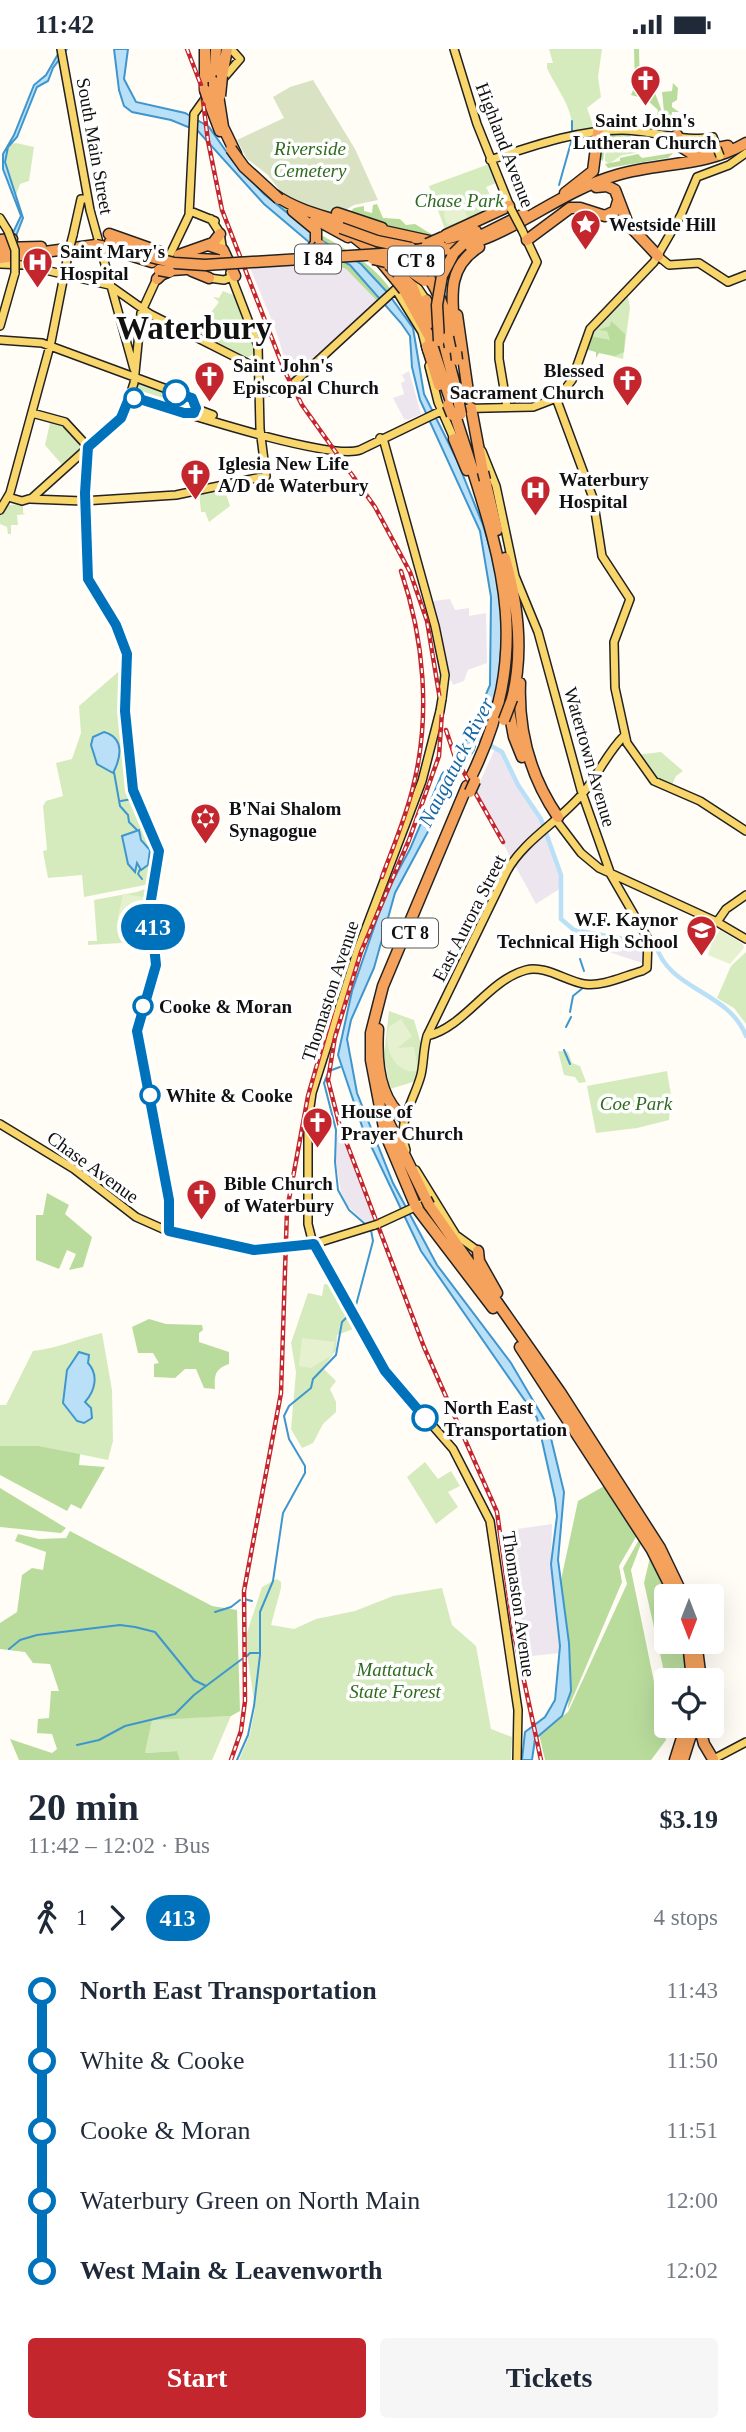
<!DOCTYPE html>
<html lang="en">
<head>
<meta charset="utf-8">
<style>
  :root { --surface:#fff; --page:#f6f6f7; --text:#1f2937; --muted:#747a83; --accent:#c4262e }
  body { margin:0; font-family:Georgia,serif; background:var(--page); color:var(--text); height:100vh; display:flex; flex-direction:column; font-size:26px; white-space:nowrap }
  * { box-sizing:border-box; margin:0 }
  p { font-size:23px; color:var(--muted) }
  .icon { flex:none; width:38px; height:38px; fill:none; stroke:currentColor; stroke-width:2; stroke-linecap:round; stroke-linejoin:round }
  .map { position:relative; height:1711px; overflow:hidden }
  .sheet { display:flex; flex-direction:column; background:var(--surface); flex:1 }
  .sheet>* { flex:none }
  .badge { padding:0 14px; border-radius:23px; font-size:24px; line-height:46px }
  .needle { width:46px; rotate:180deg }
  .fabs { position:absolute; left:654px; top:1535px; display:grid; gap:14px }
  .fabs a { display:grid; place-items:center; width:70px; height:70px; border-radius:7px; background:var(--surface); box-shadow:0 7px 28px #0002; font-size:35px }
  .map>.badge { position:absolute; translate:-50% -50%; box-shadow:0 0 0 4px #fff }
  .legs { display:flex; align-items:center; gap:10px; height:77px; padding:0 28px; font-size:23px }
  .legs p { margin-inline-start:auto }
  .head { display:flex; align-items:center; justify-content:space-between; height:119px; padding:0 28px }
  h1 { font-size:38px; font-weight:600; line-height:52px }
  .primary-button { display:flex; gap:14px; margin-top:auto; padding:14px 28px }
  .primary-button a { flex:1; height:80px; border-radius:7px; background:var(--accent); color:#fff; font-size:28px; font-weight:600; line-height:80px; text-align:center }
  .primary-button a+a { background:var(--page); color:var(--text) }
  ul { padding:0 28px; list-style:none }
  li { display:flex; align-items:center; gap:24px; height:70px; font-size:26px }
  li i { display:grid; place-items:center; width:10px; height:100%; margin:0 9px; background:currentColor }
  li i::after { content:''; width:18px; height:18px; margin:-9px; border:5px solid; border-radius:50%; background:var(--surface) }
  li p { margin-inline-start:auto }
  li:first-child i { background:linear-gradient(#0000 50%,currentColor 0) }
  li:last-child i { background:linear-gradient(currentColor 50%,#0000 0) }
  .status { display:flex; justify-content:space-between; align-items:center; height:49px; padding:0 35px; background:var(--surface); direction:ltr }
  .status svg { height:19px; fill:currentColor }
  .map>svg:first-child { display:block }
  .industrial { fill:#eee6ef }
  .green { fill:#d5ebbd }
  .forest { fill:#b9dc9c }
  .cemetery { fill:#d9e3c4 }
  .pitch { fill:#e6f2cf }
  .water { fill:#b9e0f7; stroke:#3f96cf; stroke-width:2 }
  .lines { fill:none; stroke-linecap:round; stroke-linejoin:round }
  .stream { stroke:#3f96cf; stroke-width:2 }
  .river { stroke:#b9e0f7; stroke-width:4.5 }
  .major-casing { stroke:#222; stroke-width:10 }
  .highway-casing { stroke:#222; stroke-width:13 }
  .major { stroke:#f9d66b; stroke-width:7 }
  .highway { stroke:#f5a25d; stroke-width:10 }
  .rail-casing { stroke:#c4262e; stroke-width:4.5 }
  .rail { stroke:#fff; stroke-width:2; stroke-dasharray:5; stroke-linecap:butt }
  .major-bridge-casing { stroke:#222; stroke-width:10; stroke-linecap:butt }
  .highway-bridge-casing { stroke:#222; stroke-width:13; stroke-linecap:butt }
  .major-bridge { stroke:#f9d66b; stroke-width:7 }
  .highway-bridge { stroke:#f5a25d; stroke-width:10 }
  .line-1-casing { stroke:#fff; stroke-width:16 }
  .line-1 { stroke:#0072bc; stroke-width:10 }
  .stop-1-dot { fill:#fff; stroke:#0072bc; stroke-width:3.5 }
  .labels { text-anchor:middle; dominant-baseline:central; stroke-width:7; stroke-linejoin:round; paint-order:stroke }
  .shield { fill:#fff; stroke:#585858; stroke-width:2 }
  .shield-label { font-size:18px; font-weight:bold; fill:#111 }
  .poi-label { font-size:19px; font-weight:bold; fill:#111; stroke:#fff; text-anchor:start }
  .street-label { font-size:19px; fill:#111; stroke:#fff }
  .park-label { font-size:19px; font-style:italic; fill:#2f6b1f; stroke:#fff }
  .stop-label { font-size:19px; font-weight:bold; fill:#111; stroke:#fff; text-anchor:start }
  .water-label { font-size:21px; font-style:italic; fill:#1768a6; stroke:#fff }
  .town-label { font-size:33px; font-weight:bold; fill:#111; stroke:#fff }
</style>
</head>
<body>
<div class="status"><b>11:42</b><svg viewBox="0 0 49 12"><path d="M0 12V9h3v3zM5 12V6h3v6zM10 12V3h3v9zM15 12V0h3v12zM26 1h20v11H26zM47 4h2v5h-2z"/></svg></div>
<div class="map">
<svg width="746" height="1711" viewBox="0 0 746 1711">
  <rect width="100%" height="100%" fill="#fffdf5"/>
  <!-- industrial -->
  <path class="industrial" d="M321,210L346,220L378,253L292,333L275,279L248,214Z
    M409,322L421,365L408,371L404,370L393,349L404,345L401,334L405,332L402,326Z
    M428,541L433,552L450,550L455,561L469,559V567L486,564L487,614L468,621L464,632L453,636L448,625Z
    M496,698L502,703L518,736L541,770L560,819L561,839L536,855L475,743Z
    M578,883L646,895L645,915L576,892Z
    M340,1083L374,1173L367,1176L347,1156L341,1143L336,1113V1091Z
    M552,1475L551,1515L560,1604L523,1608L510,1481Z"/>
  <!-- green -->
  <path class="green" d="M549,0H602L598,28L601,48L587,59L594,79L571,84C576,61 556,40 547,19V14H553Z
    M606,89L611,91L616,99L633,95L636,104L622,106L609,115L605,112Z
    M16,94L34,98L29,132L20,135L16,146L11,145L3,118L8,95Z
    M489,115L496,134L486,138L491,148L501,145L502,156L446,183L429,137Z
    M223,242L233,246L238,253L255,298V304L247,309L195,285L198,280L204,282L211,268L209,266L219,253L213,248L219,249Z
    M625,248H628L630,259L623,310L585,300L592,282Z
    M138,335L188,350L187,360L134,346Z
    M51,370L65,376L85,398L64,418L45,396Z
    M223,436L230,457L209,473L205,463H201L199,442Z
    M23,455V464L26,465L17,466L18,476H11V485H8L7,478L0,475V465L7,456Z
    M125,617L133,750L157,803L152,830L145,836L84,848L82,826L48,829L43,802L47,801L43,757L46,752L63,747L56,714L72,710L81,684L79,657Z
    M661,703L683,722L676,727L671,738L658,732L636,706Z
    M150,838L154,892L88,896V892H97L94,851L137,843Z
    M746,903V975L734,959L717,949L731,917Z
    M389,962L414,971L421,995L416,1032L390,1040L384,1007Z
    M558,1002L568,1003L572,1014L580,1017L586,1033L579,1034L575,1028L564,1026Z
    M667,1022L671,1046L669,1071L637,1079L596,1084L587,1037Z
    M324,1235L332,1236L356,1279L337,1286L336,1301L323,1319L336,1332L330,1340L336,1353V1363L323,1375L313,1394L302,1399L291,1380L296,1323L291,1294L308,1244L322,1247Z
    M102,1284L112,1341L113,1392L108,1411L39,1397H0V1356H6L33,1302C56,1300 79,1289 102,1284Z
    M425,1413L438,1430L451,1422L460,1437L448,1443L458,1458L436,1475L407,1428Z
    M277,1530L281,1533V1539L271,1576L294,1580L316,1570L355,1562L393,1547L442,1539L452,1576L476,1597L491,1680L512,1688L511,1711H239L250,1685L255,1659L245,1590L262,1538Z
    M231,1667L212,1711H180L177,1702L145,1704L152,1670Z"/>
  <!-- forest -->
  <path class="forest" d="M634,0H639L640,43L655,44L661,60L660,74L669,81L655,79L658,61L646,50L631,46L635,36Z
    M673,34L678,39L677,51L672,54V58L679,63H672V72L665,73L662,43L672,42Z
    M630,84L632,94L616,98L612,91L606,88L603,112L600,110L604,85Z
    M673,104L668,109L608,119L605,115L620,112V109L638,105L642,109Z
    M259,136C279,153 301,174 323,187C350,203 373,215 391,241L389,244L349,205L318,189L264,145Z
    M377,155L383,169L400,170L406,176L415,175L431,185L441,186L429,191L347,166L354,159L364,157V162L372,164L373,156Z
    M340,209L361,226L382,251L378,253L346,220L326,212Z
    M611,272L625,285L624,303L615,307L599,304L596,309V303L585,300L590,287L610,291L607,282L598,281L610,277Z
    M47,1144L69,1156L65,1165L92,1188L83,1218L69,1221L76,1205L67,1201L59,1220L36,1211V1166H43Z
    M149,1270L166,1275L202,1276L203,1281L199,1284V1293L229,1303V1315C215,1320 214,1326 215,1340L204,1339L196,1320H185L175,1329L154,1328V1315L159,1314L153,1304H138L132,1278Z
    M0,1397H39L80,1405L79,1416L105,1418L81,1460L71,1455L67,1462L0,1426Z
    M606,1436L637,1486L619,1517L622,1533L568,1660L571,1618L561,1531L578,1452Z
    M0,1439L66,1479L61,1484L0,1478Z
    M70,1482L212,1557L237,1561L240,1662L231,1667L152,1671L145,1704L177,1702L180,1711H19L10,1690L52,1704L57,1700L52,1685L37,1684L38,1670L49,1669L51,1642H59L50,1615L33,1614L25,1603L0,1600V1574L17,1563L22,1526L32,1519L43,1521L46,1503L15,1492L18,1485L39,1490L66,1489Z
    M640,1489L642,1492L631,1521L666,1691L651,1711H545L539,1685L568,1663L627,1535L623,1519Z
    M651,1504L672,1547H667V1592L684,1593L685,1631H667V1636L644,1534Z"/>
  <!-- cemetery -->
  <path class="cemetery" d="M313,31L355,100L378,151L354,156L333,168L287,151L268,126L247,110L237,91L284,69L273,48L290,38Z"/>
  <!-- pitch -->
  <path class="pitch" d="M461,151L468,170L448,176L444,168L445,160Z
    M123,845L143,848L148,857V871H121L118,868Z
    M720,881L743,895L744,899L730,915L708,906L712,893Z
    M401,970L412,987L398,999L414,998L418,1022C395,1026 382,997 389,978Z
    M302,1289L335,1293L332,1306L311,1319L299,1317Z"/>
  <!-- water -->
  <path class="water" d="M61,0H67L53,19L48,32L37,38L17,88L8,98L5,113L23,169L16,187L11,188L21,167L3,120V105L14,86L34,36L46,26Z
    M114,0H128L124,30L136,53L185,64L209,78L233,112L264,145L318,189L361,215L387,243L413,279L424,345L456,409L483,476L493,509L500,548L502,582L499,634L494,651L480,674L474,701L466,712L453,719L445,751L395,844L374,919L351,971L347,990L357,1044L393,1134L437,1216L511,1314L548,1377L564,1443L558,1511L569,1594L571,1642L562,1667L535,1690L532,1711H522L525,1683L545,1668L555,1651L560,1597L551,1515L557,1467L555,1450L537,1369L421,1202L363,1080L338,1006L352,942L386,844L410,800L442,725L462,701L490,636L491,548L480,482L420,351L412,318L410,287L401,274L350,216L310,194L264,155L198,82L171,71L132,63L124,57L119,41Z
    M104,683C125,689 121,709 113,724L97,715L91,696L93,688Z
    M139,781L141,791L150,801L148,816L141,821L137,814L135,823L128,815L122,787Z
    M79,1303L89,1306L88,1314C99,1326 95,1342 85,1353L91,1359L92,1369L84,1374L77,1372L63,1354L67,1321Z"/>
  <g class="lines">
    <!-- stream -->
    <path class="stream" d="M572,72V84
      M559,136L572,90
      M114,723L120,757L128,766L129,773L137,781
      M121,752L132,750
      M140,820L138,825L142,830
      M574,881L575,886
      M580,910L584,922
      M570,963L573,947L584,938
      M566,978L571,968
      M564,1001L570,1015
      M340,1018L329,1022L324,1034L336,1081L335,1113L338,1141L349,1161L365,1175
      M355,1260L373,1192L371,1181
      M244,1550L252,1552
      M215,1563L231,1558L240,1551
      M9,1600L20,1591L37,1586L120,1576L135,1578L155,1583L194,1631L206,1637
      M245,1609L250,1604H260
      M77,1696L99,1691L125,1677L175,1665L194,1646L242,1610
      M237,1711L248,1686L254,1657L260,1606V1563L273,1532L283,1464L305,1424V1417L289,1390L284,1367L289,1357L311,1339L313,1330L336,1306L342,1273L351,1264"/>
    <!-- river -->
    <path class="river" d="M475,688L502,703L518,736L541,770L561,826V870L574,881L656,896C668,941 729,942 746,987"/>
    <defs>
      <path id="major" d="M61,0L90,161L134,320
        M454,0L477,75L511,160
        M222,31L240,10L231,0
        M490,111C533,97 577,81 622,81C648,81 691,94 713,88L717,99
        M190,162L215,172
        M0,169L8,182
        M211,170L220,184L223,203
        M73,186L81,150H87
        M658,207L669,216L699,214L728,233L746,226
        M166,214L189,166L194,65L209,44
        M0,215L24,216L109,236L150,265L259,320
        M209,229L224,231L235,227
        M396,241L422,283L427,302
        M0,277L15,224
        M0,291L42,294L191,349L197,360L213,366
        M429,317L438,353L455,392
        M285,342L410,227L428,254
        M259,344L289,340
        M130,347C170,359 328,412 360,401L445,360L533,358L559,348L572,331L590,280L654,213L681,166L697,128L729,116L746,104
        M556,349L593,449L602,507L630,550L614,593L615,639L627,694L654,732L700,752L746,782
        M507,358L499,310V293L537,213L522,181
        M32,364L65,373L88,398
        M380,389L384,393L435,577L445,626L442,650
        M88,398L85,444L88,528L118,580L128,606L125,661L133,741L159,802L151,857L157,914L137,981L169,1151V1182
        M8,448L22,452L32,449L123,367L134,334L141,264L158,227
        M30,450L83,452L176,446L266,427L260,380L258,297L230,224
        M0,461L10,444L51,293L69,201
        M440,662L422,732L358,900L312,1044L308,1072V1175L312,1191L385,1322L453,1400L490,1472L518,1661L517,1711
        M556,771L581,804L599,819L717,873L746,890
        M717,873L726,860L746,846
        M427,987C465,978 488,931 526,921C545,916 566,932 584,935C602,938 624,927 642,922L647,919L648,890L611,826L581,741L538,583L515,527L496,437L482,402
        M0,1075L74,1120L136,1168L163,1180L257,1201L314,1195L375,1176
        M406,1101C396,1074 414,1052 421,1026C424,1013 423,1001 427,987L507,822C524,791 560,772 583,744C598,726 607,704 624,687
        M416,1121L456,1186L478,1202
        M378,1175L430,1151
        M712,1711L746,1693"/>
      <path id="highway" d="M205,0V41
        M222,27L227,0
        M214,33L216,0
        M218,46L223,78L236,105
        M208,50L220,82
        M677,86L680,97L691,104L728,97
        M596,138L607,137L615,141L628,175L658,207
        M565,144L593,122L598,83
        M275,146C297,161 320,166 344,174C409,194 442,225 451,293
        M293,162L316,181V194L309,204
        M337,164L382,179
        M315,170L348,188
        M375,180L434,193L476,182
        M349,184L373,203L397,232
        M109,185L160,203
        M446,186L509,157
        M0,191L12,190
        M527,191L570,159H580L605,167L615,162L618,152
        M110,193L152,206
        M208,196L223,201L235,227
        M462,196L524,165
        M101,197L152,213
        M0,199L41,198
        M426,203C505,198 547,146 617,126C661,113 705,118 746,94
        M179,206L213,194L220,185
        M0,209L96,196
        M192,222L209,229
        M163,225L172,221L200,219
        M442,227L454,204
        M157,230L179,209L218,211
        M412,237L428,275
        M404,241L429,287L452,356
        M426,251L442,287L457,344
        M457,266L469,350
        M454,275C451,244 449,217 479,198
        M427,297L439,336
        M471,359L483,423
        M455,366C497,500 538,590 472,726
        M454,390L467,421
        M485,431L497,481
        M505,509C518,555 524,603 512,650
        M520,634C518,683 530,727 558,768
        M508,656L514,688L522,708
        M467,737L383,937L371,984V1011L385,1084L416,1158L493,1259
        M378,980C376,1011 378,1049 404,1069
        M388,1072L426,1150
        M429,1156L560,1343L660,1499L683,1547
        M478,1202L479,1212L497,1244
        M520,1298L652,1501L675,1547
        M688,1592L692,1631
        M696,1592L701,1631
        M699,1676L704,1695L713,1710
        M675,1711L686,1676
        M683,1711L694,1676"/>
    </defs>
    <!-- major casing -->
    <use href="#major" class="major-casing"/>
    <!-- highway casing -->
    <use href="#highway" class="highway-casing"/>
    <!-- major -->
    <use href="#major" class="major"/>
    <!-- highway -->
    <use href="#highway" class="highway"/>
    <defs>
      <path id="rail" d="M187,0L201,36L208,92L222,161L285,323L302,356L375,458L410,523L427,572L442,663L439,707L409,791L361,903L335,988L328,1031L339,1074L424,1298L497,1463L514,1585L541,1711
        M446,681L455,708L503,793
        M382,828C393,798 406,768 413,738C431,667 424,590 401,522
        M231,1711L241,1682L245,1652L244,1542L281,1344L287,1161L308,1047L333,960"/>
    </defs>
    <!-- rail casing -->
    <use href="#rail" class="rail-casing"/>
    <!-- rail -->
    <use href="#rail" class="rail"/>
    <defs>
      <path id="major-bridge" d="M717,99L720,107
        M511,160L522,181
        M8,182L15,201V224
        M69,201L73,186
        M440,662L442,650
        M375,1176L378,1175"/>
      <path id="highway-bridge" d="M205,41L208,50
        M220,47L222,27
        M214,49V33
        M231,100L244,118L279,150
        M341,179L377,192L411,199
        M427,195L443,188
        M96,196L101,197
        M454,204L462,196
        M143,206L174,214L205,216L398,204L441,197
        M304,207L316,202L320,196
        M373,210L403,217L425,232
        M389,216L412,237
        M159,221L170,223
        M397,232L404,241
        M448,288L450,298
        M439,292L437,256L442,227
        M456,303L457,311
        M459,355L461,365
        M448,356L452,366
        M483,423L485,431
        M504,671L512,650
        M470,743L475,732
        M426,1150L429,1156"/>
    </defs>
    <!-- major-bridge casing -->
    <use href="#major-bridge" class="major-bridge-casing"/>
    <!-- highway-bridge casing -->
    <use href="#highway-bridge" class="highway-bridge-casing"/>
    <!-- major-bridge -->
    <use href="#major-bridge" class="major-bridge"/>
    <!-- highway-bridge -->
    <use href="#highway-bridge" class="highway-bridge"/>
  </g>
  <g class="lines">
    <defs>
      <path id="line-1" d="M176,344L192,349L196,359L194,364H184L130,347L121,369L88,398L85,444L88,530L116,576L127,605L125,662L133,741L159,802L150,857L156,916L137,982L169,1151V1182L254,1201L314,1195L385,1322L425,1369"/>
    </defs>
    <!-- line-1 casing -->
    <use href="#line-1" class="line-1-casing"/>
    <!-- line-1 -->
    <use href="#line-1" class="line-1"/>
  </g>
  <!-- icons -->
  <defs>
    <symbol id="church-pin" viewBox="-11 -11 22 30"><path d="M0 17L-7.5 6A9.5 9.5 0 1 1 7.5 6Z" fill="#c4262e" stroke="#fff"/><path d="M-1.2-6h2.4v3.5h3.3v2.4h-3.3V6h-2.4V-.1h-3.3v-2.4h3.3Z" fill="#fff"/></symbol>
    <symbol id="sight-pin" viewBox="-11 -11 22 30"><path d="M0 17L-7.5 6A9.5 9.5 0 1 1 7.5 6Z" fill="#c4262e" stroke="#fff"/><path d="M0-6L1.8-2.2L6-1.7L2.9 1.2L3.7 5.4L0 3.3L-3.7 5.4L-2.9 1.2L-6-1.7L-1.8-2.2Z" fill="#fff"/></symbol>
    <symbol id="hospital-pin" viewBox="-11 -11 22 30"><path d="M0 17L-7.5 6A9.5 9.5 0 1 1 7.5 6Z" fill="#c4262e" stroke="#fff"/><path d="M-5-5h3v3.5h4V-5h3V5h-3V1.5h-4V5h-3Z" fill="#fff"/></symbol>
    <symbol id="synagogue-pin" viewBox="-11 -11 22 30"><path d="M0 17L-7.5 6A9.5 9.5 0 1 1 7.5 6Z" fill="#c4262e" stroke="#fff"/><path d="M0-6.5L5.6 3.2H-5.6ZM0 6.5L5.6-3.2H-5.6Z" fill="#fff"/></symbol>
    <symbol id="school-pin" viewBox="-11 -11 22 30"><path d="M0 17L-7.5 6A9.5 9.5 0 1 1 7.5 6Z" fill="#c4262e" stroke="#fff"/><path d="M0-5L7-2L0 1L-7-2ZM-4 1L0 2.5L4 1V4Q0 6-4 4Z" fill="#fff"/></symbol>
  </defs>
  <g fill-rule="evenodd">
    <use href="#church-pin" x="628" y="14" width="35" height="47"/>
    <use href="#sight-pin" x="568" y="158" width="35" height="47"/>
    <use href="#hospital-pin" x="20" y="196" width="35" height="47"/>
    <use href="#church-pin" x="192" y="310" width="35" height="47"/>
    <use href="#church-pin" x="610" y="314" width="35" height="47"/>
    <use href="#church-pin" x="178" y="408" width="35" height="47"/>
    <use href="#hospital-pin" x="518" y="424" width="35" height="47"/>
    <use href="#synagogue-pin" x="188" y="752" width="35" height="47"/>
    <use href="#school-pin" x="684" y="864" width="35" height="47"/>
    <use href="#church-pin" x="300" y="1056" width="35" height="47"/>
    <use href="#church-pin" x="184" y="1128" width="35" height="47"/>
  </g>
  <!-- markers -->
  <g class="stop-1-dot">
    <circle cx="176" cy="344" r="12"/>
    <circle cx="134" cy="349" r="9"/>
    <circle cx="143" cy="957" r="9"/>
    <circle cx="150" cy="1046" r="9"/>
    <circle cx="425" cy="1369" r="12"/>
  </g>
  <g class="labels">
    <!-- shield labels -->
    <g class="shield">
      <rect x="295" y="195.5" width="46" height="29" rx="5"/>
      <rect x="388" y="197.5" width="56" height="29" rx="5"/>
      <rect x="382" y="869.5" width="56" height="29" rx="5"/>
    </g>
    <g class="shield-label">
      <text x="318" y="210">I 84</text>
      <text x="416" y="212">CT 8</text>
      <text x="410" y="884">CT 8</text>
    </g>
    <!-- poi labels -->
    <g class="poi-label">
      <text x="645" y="71" text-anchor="middle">Saint John's<tspan x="645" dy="22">Lutheran Church</tspan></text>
      <text x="609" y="175">Westside Hill</text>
      <text x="60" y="202">Saint Mary's<tspan x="60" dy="22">Hospital</tspan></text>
      <text x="233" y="316">Saint John's<tspan x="233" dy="22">Episcopal Church</tspan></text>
      <text x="604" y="321" text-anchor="end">Blessed<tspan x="604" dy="22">Sacrament Church</tspan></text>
      <text x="218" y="414">Iglesia New Life<tspan x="218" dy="22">A/D de Waterbury</tspan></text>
      <text x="559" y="430">Waterbury<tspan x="559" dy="22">Hospital</tspan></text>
      <text x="229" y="759">B'Nai Shalom<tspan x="229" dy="22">Synagogue</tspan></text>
      <text x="678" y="870" text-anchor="end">W.F. Kaynor<tspan x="678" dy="22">Technical High School</tspan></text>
      <text x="341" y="1062">House of<tspan x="341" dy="22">Prayer Church</tspan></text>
      <text x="224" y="1134">Bible Church<tspan x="224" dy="22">of Waterbury</tspan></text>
    </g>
    <!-- street labels -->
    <g class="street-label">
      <text transform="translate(505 96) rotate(69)">Highland Avenue</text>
      <text transform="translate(95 97) rotate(80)">South Main Street</text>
      <text transform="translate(590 708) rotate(74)">Watertown Avenue</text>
      <text transform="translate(469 869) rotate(-63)">East Aurora Street</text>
      <text transform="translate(330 942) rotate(-72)">Thomaston Avenue</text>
      <text transform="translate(93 1118) rotate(36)">Chase Avenue</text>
      <text transform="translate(519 1555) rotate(82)">Thomaston Avenue</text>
    </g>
    <!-- park labels -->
    <g class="park-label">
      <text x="310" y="99">Riverside<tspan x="310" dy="22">Cemetery</tspan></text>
      <text x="459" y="151">Chase Park</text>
      <text x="636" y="1054">Coe Park</text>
      <text x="395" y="1620">Mattatuck<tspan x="395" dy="22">State Forest</tspan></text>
    </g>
    <!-- stop labels -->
    <g class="stop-label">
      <text x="159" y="957">Cooke &amp; Moran</text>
      <text x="166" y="1046">White &amp; Cooke</text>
      <text x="444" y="1358">North East<tspan x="444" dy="22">Transportation</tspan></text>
    </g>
    <!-- water labels -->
    <g class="water-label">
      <text transform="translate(456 713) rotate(-63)">Naugatuck River</text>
    </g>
    <!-- town labels -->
    <g class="town-label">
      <text x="194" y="279">Waterbury</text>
    </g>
  </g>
</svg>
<div class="fabs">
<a><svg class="needle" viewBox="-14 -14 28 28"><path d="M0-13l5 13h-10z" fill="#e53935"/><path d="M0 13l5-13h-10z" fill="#747a83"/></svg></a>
<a><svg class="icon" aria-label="locate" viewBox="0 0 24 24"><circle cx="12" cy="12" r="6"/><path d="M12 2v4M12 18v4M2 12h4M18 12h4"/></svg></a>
</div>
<b class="badge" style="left:153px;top:878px;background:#0072bc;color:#fff">413</b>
</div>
<section class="sheet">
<div class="head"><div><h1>20 min</h1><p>11:42 – 12:02 · Bus</p></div><b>$3.19</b></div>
<div class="legs"><svg class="icon" aria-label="walk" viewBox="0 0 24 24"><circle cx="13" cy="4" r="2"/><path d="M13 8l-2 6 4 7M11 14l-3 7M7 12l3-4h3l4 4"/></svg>1<svg class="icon" aria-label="forward" viewBox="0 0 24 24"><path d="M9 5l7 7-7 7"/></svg><b class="badge" style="background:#0072bc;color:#fff">413</b><p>4 stops</p></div>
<ul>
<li><i style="color:#0072bc"></i><b>North East Transportation</b><p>11:43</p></li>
<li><i style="color:#0072bc"></i><span>White &amp; Cooke</span><p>11:50</p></li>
<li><i style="color:#0072bc"></i><span>Cooke &amp; Moran</span><p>11:51</p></li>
<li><i style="color:#0072bc"></i><span>Waterbury Green on North Main</span><p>12:00</p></li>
<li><i style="color:#0072bc"></i><b>West Main &amp; Leavenworth</b><p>12:02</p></li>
</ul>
<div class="primary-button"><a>Start</a><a>Tickets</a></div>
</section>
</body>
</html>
